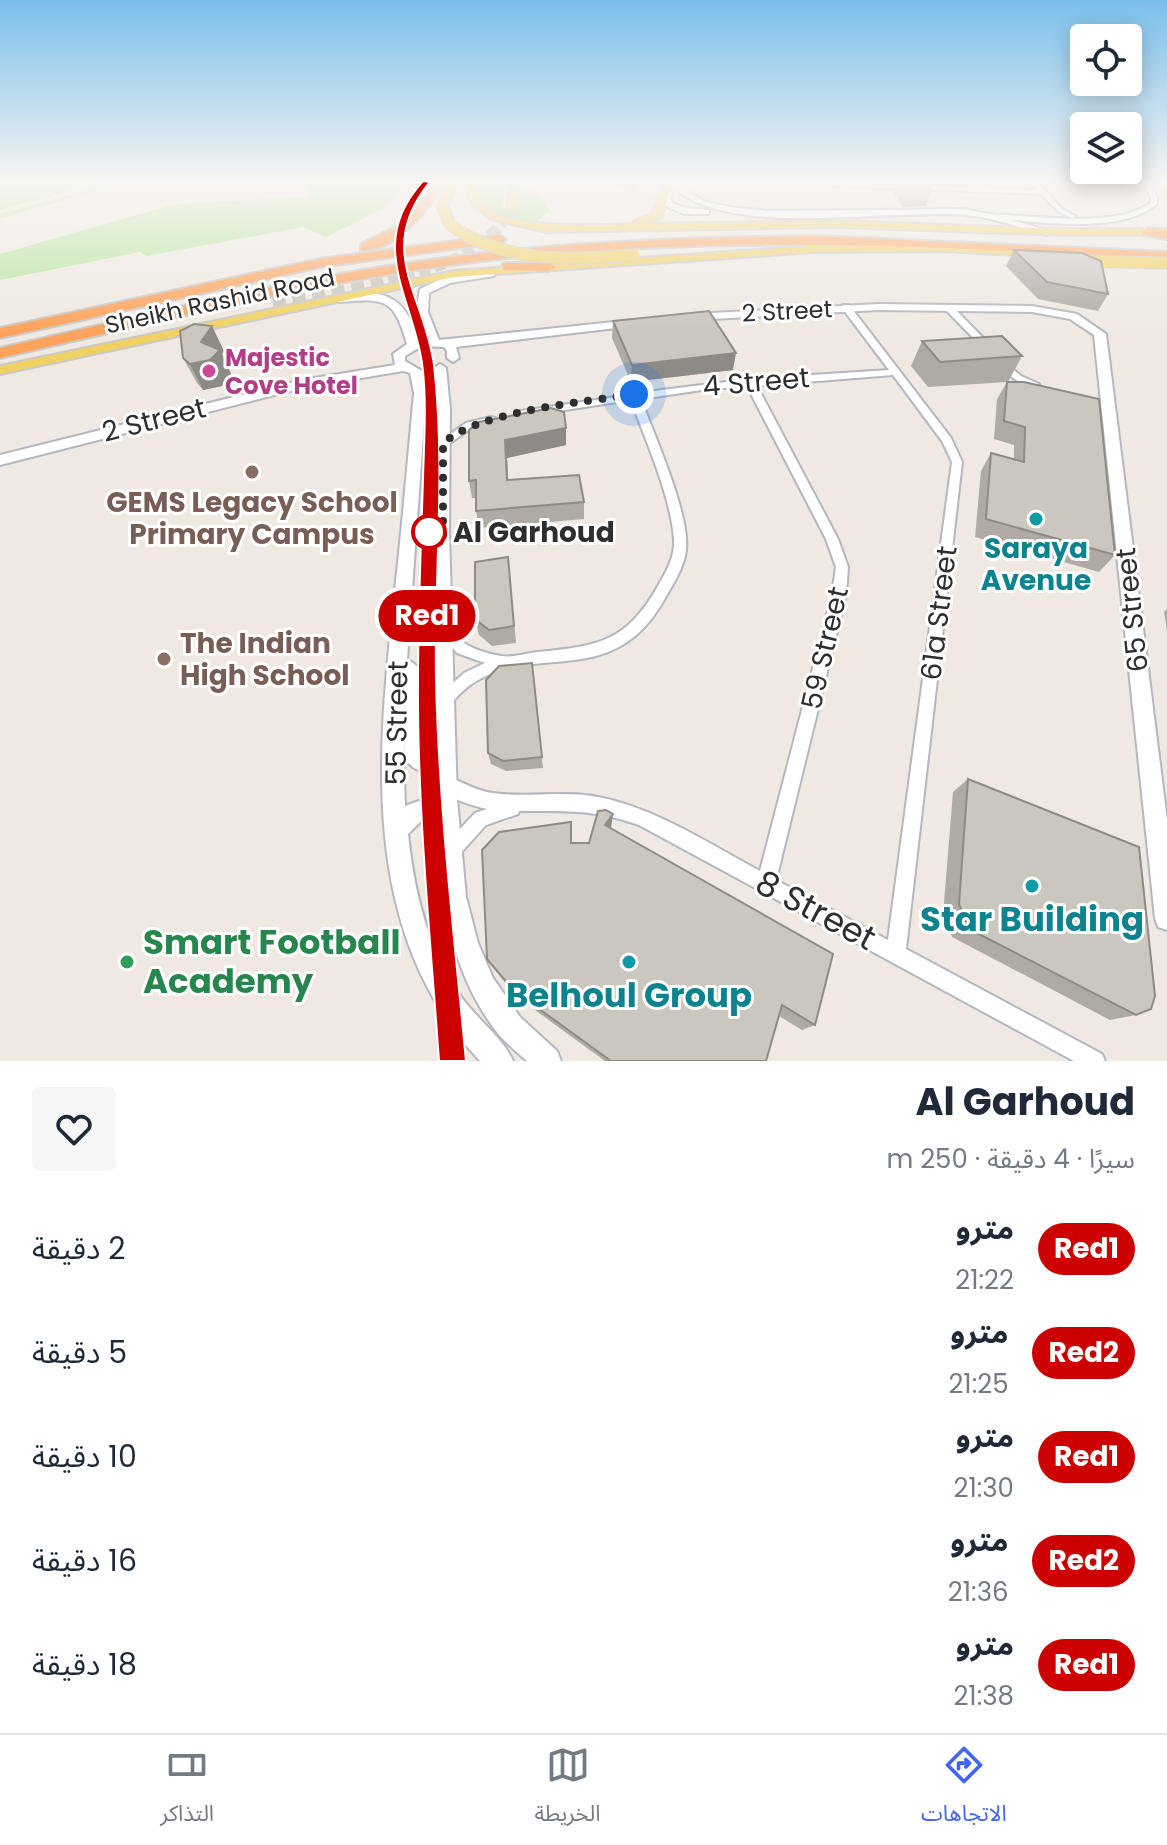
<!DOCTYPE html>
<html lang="ar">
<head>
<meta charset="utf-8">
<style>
  :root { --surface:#fff; --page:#f6f6f7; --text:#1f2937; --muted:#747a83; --line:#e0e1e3; --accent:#4264fb }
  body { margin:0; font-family:Poppins,"Noto Sans Arabic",sans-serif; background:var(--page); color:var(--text); direction:rtl; height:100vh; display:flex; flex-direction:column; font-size:30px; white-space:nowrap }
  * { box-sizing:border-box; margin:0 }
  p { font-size:26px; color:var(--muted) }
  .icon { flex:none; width:44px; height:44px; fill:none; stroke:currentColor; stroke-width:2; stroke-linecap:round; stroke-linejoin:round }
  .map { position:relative; height:1061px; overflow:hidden; direction:ltr }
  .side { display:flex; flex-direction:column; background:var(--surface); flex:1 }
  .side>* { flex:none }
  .badge { padding:0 16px; border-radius:26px; font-size:28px; line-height:52px }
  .buttons { position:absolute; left:1070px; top:24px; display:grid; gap:16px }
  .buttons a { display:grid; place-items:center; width:72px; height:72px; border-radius:8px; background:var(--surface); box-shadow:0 4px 20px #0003; font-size:40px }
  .you { position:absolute; width:40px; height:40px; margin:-20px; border:6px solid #fff; border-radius:50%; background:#1a73e8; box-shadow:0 0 0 12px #1a73e833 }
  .map>.badge { position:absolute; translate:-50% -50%; box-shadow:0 0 0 4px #fff }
  .round { display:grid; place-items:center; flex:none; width:84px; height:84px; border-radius:8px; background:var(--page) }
  .head { display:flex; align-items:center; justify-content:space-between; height:136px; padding:0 32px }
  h1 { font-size:38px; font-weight:700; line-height:60px }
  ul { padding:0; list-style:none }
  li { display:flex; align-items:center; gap:24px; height:104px; padding:0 32px }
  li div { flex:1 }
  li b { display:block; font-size:30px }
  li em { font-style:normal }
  li .badge { min-width:88px; font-weight:700; text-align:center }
  .tabs { display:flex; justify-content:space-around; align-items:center; height:112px; border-top:2px solid var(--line); background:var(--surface); font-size:22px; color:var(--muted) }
  .tabs a { display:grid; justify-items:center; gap:4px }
  .tabs .selected { color:var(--accent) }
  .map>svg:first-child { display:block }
  .green { fill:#b6e59e }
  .sand { fill:#f3ecc5 }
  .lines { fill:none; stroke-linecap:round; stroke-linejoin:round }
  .primary-tunnel-far1 { stroke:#c8c4bd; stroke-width:11; stroke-dasharray:11 5; stroke-linecap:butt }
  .primary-tunnel { stroke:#c8c4bd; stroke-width:13; stroke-dasharray:13 7; stroke-linecap:butt }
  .street-casing { stroke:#b4b7c1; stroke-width:4 }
  .secondary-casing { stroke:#b4b7c1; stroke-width:4 }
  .primary-casing { stroke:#c9c9c9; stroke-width:4 }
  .highway-casing { stroke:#c9c9c9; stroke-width:4 }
  .street { fill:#fff; fill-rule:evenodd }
  .secondary { fill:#fff; fill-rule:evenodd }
  .primary { fill:#f2d163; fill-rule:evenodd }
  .highway { fill:#ffa35c; fill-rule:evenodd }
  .rail-far3-casing { stroke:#a3a6b8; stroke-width:4 }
  .rail-far2-casing { stroke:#a3a6b8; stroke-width:6 }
  .rail-far1-casing { stroke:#a3a6b8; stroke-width:7 }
  .rail-casing { stroke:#a3a6b8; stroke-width:8 }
  .rail-far3 { stroke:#fff; stroke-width:2; stroke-dasharray:5; stroke-linecap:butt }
  .rail-far2 { stroke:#fff; stroke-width:3; stroke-dasharray:9; stroke-linecap:butt }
  .rail-far1 { stroke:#fff; stroke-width:4; stroke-dasharray:11; stroke-linecap:butt }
  .rail { stroke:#fff; stroke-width:5; stroke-dasharray:14; stroke-linecap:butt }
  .primary-bridge-casing { stroke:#c9c9c9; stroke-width:13; stroke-linecap:butt }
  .primary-bridge { stroke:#f2d163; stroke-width:11 }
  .wall { fill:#afaba4 }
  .shaded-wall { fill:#8e8b86 }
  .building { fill:#cbc7bf; stroke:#8e8b86; stroke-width:2 }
  .line { fill:#c00; stroke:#fff; stroke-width:2 }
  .walk { stroke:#2e2e2e; stroke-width:8; stroke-dasharray:0 14.4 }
  .hotel-dot { fill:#d1479c; stroke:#fff; stroke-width:3 }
  .education-dot { fill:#8d6e63; stroke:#fff; stroke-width:3 }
  .culture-dot { fill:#0f9aa8; stroke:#fff; stroke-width:3 }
  .stop-dot { fill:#fff; stroke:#c00; stroke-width:4 }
  .leisure-dot { fill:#2e9e5b; stroke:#fff; stroke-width:3 }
  .labels { text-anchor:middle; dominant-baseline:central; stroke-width:6; stroke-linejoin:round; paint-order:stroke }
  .far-street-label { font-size:24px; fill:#2e2e2e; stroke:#fff }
  .far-hotel-label { font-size:24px; font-weight:bold; fill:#b23c85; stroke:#fff; text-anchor:start }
  .street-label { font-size:28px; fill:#2e2e2e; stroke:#fff }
  .education-label { font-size:28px; font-weight:bold; fill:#785e54; stroke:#fff }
  .stop-label { font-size:28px; font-weight:bold; fill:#2e2e2e; stroke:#fff; text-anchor:start }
  .culture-label { font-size:28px; font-weight:bold; fill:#0d838f; stroke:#fff }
  .near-street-label { font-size:34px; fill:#2e2e2e; stroke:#fff }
  .near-culture-label { font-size:34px; font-weight:bold; fill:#0d838f; stroke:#fff }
  .near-leisure-label { font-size:34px; font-weight:bold; fill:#27864d; stroke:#fff; text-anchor:start }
</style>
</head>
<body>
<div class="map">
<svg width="1167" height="1061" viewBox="0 0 1167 1061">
  <rect width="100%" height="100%" fill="#efe9e1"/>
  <!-- green -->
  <path class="green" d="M5,182H125L0,219V183Z
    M310,182H412L388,206L326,237L303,227L146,256L140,252L0,280V254L175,204L309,197Z
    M479,182H504L503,208L516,209L518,188C530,187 546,200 549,211L533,225L503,217L481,202Z"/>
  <!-- sand -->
  <path class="sand" d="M76,182H115L0,214V210L71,190Z"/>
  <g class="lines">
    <!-- primary-tunnel-far1 -->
    <path class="primary-tunnel-far1" d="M373,286C428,272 479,258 513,209"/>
    <!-- primary-tunnel -->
    <path class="primary-tunnel" d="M273,304L381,284"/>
    <defs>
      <path id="street" d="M729,182H806L1037,190L1030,182H1037L1063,210L1075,216L1074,219C1102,218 1127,218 1151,203V196L1141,182H1148L1157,196V204C1118,236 1034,221 986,218L983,216L986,214L1072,219L1059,212L1041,194Z
        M843,305H849L951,438L962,462L906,949L1102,1054L1105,1061H1074L639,825C593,809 566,811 519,811L518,814L486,825L457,857L451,860L445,857L442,851L445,845L475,813L487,809C471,805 446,799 439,784L441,778L447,776C463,782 475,791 493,793C528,798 563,790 598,797C656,808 709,844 760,871L832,595L836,567L826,539L747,386L702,390L641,399C654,435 690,514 686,550C684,568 673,584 664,600C648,628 628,647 596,656C561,665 522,660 488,675C479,679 470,684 463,691C456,697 453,703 445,707L440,705L438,700L440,695L464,673L485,663L457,653L437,630L439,626C453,623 457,638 467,645C476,650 492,655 502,656C512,658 527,653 538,652C599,646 626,642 658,586C666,572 675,557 674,540C671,496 646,442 631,400L525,416L521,415V411L629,395L634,391L638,393L750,379L889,370L843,309ZM893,375L942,441L952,462L888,940L776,880L846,595L848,567L838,539L757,386Z
        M945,305H951L990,345V349H984L945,309Z
        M1002,360L1021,376L1039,384V388C1022,388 1009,375 997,363Z
        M491,417L495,418V422L473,427L447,445H439L438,443L466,423Z"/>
      <path id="secondary" d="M669,182H677L670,197L672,203L686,208L709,210V214H684L665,206L662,197Z
        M680,189H686L703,201L730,207L770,211L964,209L998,216L1052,232L1047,235C1020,228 992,217 964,215C886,209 744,237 680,193Z
        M490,271L494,272V276L450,283L429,293L428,312L439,340L633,320L639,323L633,326L456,347L459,358L453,362L447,358V351L444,347L422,346L405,356V361L422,371L426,393L407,660C435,669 425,725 425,751L435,743L433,505L436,409L434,368L440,364L446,368L450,409L449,533L457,799L466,897L478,943L493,978L520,1017L557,1051L561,1061H527C518,1053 508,1045 500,1036C451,976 439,896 436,822H420L408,834C414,892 428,951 462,998C477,1019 503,1038 513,1061H480C356,929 378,746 396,581C403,518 408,456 414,393L410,373L403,371L302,388L0,465V455L302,380L395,365L393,354L407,344C394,298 385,298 339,302L334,299L335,297C380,288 404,292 418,339H427L416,312L420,289L443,278ZM406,680L404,756C409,768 423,775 435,770V799L419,801L405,806C403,764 404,722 406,680Z
        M878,304L1032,306L1077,314L1106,334L1167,820V930L1158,927L1155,918L1094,335L1070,319L1032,312L878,310L692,320L686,317L692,314Z"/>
      <path id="primary" d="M448,182H457L448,207L455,225L450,228L445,225L438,207Z
        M469,182H479C478,187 477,191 478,195C486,233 605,225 634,224V221L653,213L657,197L667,182H676L667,197L662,217L644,224L839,221L1063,229H1167V235H1063L839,227L547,232L490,219L472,203L468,195Z
        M508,182H518V209L513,212L508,209Z
        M1153,182H1162L1167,189V199Z
        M943,245L1036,250L1042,253L1036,256L943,251L813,252L454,277L0,374V366L454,271L813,246Z"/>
      <path id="highway" d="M436,182H447C430,207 395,254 361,250V244L407,221Z
        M1148,228L1167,231V239L1143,235L1142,232Z
        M499,235L506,239L504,242L320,267L0,338V328L320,259Z
        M820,236L1167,252V260C936,245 704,234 473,262C313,282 157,322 0,358V348C138,317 275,282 415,262C550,242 684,237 820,236Z
        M508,263H549L556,267L549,271L503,270V264Z"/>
    </defs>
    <!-- street casing -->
    <use href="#street" class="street-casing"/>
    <!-- secondary casing -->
    <use href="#secondary" class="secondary-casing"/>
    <!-- primary casing -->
    <use href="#primary" class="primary-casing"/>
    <!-- highway casing -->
    <use href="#highway" class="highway-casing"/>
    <!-- street -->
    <use href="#street" class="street"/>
    <!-- secondary -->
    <use href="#secondary" class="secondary"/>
    <!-- primary -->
    <use href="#primary" class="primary"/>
    <!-- highway -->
    <use href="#highway" class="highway"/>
    <defs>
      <path id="rail-far3" d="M423,182C381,242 406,278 421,342C426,366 428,391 428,416"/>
      <path id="rail-far2" d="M423,582L428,414"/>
      <path id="rail-far1" d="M423,580L421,701L425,793"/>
      <path id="rail" d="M424,791L446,1061"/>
    </defs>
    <!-- rail-far3 casing -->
    <use href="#rail-far3" class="rail-far3-casing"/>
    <!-- rail-far2 casing -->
    <use href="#rail-far2" class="rail-far2-casing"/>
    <!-- rail-far1 casing -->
    <use href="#rail-far1" class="rail-far1-casing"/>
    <!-- rail casing -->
    <use href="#rail" class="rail-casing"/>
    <!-- rail-far3 -->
    <use href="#rail-far3" class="rail-far3"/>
    <!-- rail-far2 -->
    <use href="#rail-far2" class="rail-far2"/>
    <!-- rail-far1 -->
    <use href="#rail-far1" class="rail-far1"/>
    <!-- rail -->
    <use href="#rail" class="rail"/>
    <defs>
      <path id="primary-bridge" d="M450,225C506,264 569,260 634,255
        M1079,261L1167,263"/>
    </defs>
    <!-- primary-bridge casing -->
    <use href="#primary-bridge" class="primary-bridge-casing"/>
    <!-- primary-bridge -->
    <use href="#primary-bridge" class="primary-bridge"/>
  </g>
  <!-- wall -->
  <path class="wall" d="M596,182H642L631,190Z
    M898,182H935L926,206L903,207L894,193Z
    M963,182H1029L1027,187L965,184Z
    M1014,250L1108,294L1098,311L1038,299L1006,266Z
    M613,321L733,370L631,382L612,338Z
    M922,341L1022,356L1008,382L1115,555L1099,572L975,537L981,471L991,453L1014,459V445L994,439L997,399L1007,382L928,387L911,366Z
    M224,351L222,354L232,376L222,386L203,390L197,383L183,358Z
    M566,428V445L507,458L508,480L584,502V519L479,528L476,511V498H472L469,481V430Z
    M508,557L516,643L492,646L479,635L475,619Z
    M1167,609V631L1164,612Z
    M532,663L543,768L506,771L491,764L488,753Z
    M968,779L1136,1015L1110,1020L952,937L943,914L953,792Z
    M611,828L815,1025L802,1030L779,1016L766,1061H605L517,997L487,959L572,843H589Z"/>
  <!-- shaded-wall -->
  <path class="shaded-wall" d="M632,182H642L631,190Z
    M212,326L224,351L222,354L232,376L222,386L203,390L190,364L201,342Z
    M736,353L733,370L631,382L632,365Z
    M566,428V445L507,458L509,498L505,440Z
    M613,814L611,828L605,825Z"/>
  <!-- building -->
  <path class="building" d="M1014,250L1082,253L1101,261L1108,294L1047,282Z
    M709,311L736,353L632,365L613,321Z
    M194,324L212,326L201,342L220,350L210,360L190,364L183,358L180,331Z
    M1002,336L1022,356L940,362L922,341Z
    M1007,382H1024L1099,399L1115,555L986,519L991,453L1024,462L1025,427L1004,421Z
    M551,408L564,412L566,428L505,440L507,480L579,475L584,502L476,511V480L469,481V430L479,422Z
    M508,557L514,626L489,630L475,619V562Z
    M532,663L542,757L503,761L488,753L486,680L499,666Z
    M968,779L1139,847L1155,996L1151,1009L1136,1015L969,929L959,904Z
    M606,810L613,814L605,825L833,954L815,1025L782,1005L766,1061H611L513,990L487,959L482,850L499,832L571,822V843H589L598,811Z"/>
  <!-- sky -->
  <linearGradient id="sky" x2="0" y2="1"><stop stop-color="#7abfeb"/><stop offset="0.55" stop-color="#f8f5f2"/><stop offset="1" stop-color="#f8f5f2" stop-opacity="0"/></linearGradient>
  <rect width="1167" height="331" fill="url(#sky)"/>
  <!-- line -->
  <path class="line" d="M423,181L430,182C374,250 425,296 434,365C446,469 434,576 436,680C439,808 454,934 466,1061H439C430,934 417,807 418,679C418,612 421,545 423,479C424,441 427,400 422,363C412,296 366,243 423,181Z"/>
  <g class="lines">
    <!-- walk -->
    <path class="walk" d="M429,532L443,545V443C482,410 582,403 634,394"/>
  </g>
  <!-- markers -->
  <circle class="hotel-dot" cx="209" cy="371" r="8"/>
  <g class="education-dot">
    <circle cx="252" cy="472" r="8"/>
    <circle cx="164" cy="659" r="8"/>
  </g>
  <g class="culture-dot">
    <circle cx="1036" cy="519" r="8"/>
    <circle cx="1032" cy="886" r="8"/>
    <circle cx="629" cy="962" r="8"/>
  </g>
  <circle class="stop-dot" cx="429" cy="532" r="16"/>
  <circle class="leisure-dot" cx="127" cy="962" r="8"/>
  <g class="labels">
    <!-- far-street labels -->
    <g class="far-street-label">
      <text transform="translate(220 301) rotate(-12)">Sheikh Rashid Road</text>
      <text transform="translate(787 311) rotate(-3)">2 Street</text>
    </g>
    <!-- far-hotel labels -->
    <g class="far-hotel-label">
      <text x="225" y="357">Majestic<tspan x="225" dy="28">Cove Hotel</tspan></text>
    </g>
    <!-- street labels -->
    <g class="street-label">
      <text transform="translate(756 382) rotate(-5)">4 Street</text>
      <text transform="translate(154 420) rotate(-14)">2 Street</text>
      <text transform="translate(1132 610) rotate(-96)">65 Street</text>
      <text transform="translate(939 613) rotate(-83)">61a Street</text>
      <text transform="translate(825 648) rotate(-77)">59 Street</text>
      <text transform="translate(397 723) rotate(-89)">55 Street</text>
    </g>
    <!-- education labels -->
    <g class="education-label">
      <text x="252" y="502">GEMS Legacy School<tspan x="252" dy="32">Primary Campus</tspan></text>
      <text x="180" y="643" text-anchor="start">The Indian<tspan x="180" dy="32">High School</tspan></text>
    </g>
    <!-- stop labels -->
    <g class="stop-label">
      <text x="453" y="532">Al Garhoud</text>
    </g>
    <!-- culture labels -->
    <g class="culture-label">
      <text x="1036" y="548">Saraya<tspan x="1036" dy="32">Avenue</tspan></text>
    </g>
    <!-- near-street labels -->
    <g class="near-street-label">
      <text transform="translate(816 910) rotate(28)">8 Street</text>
    </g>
    <!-- near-culture labels -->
    <g class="near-culture-label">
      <text x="1032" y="919">Star Building</text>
      <text x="629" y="995">Belhoul Group</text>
    </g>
    <!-- near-leisure labels -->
    <g class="near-leisure-label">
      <text x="143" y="942">Smart Football<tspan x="143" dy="39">Academy</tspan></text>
    </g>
  </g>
</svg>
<div class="buttons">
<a><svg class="icon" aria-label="locate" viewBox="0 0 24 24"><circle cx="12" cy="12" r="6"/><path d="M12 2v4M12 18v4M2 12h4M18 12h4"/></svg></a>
<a><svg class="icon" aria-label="layers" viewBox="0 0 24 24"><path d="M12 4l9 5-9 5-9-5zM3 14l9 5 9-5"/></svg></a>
</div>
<div class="you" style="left:634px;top:394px"></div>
<b class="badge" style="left:427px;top:616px;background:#c00;color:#fff">Red1</b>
</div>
<section class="side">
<div class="head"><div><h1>Al Garhoud</h1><p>سيرًا · 4 دقيقة · 250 m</p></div><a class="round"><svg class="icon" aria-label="heart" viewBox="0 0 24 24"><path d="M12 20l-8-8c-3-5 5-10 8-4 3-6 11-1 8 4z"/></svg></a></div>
<ul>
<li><span class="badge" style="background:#c00;color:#fff">Red1</span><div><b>مترو</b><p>21:22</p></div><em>2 دقيقة</em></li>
<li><span class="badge" style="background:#c00;color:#fff">Red2</span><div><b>مترو</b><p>21:25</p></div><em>5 دقيقة</em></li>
<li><span class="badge" style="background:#c00;color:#fff">Red1</span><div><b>مترو</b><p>21:30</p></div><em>10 دقيقة</em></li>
<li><span class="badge" style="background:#c00;color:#fff">Red2</span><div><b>مترو</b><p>21:36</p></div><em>16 دقيقة</em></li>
<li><span class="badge" style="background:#c00;color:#fff">Red1</span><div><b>مترو</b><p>21:38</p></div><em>18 دقيقة</em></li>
</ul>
</section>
<nav class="tabs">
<a class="selected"><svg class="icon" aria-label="directions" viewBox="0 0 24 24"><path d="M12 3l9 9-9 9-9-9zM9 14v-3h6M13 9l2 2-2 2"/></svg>الاتجاهات</a>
<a><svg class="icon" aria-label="map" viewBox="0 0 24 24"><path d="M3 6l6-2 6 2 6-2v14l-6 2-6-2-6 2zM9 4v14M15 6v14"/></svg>الخريطة</a>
<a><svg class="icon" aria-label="tickets" viewBox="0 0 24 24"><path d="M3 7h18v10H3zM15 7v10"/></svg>التذاكر</a>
</nav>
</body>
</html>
